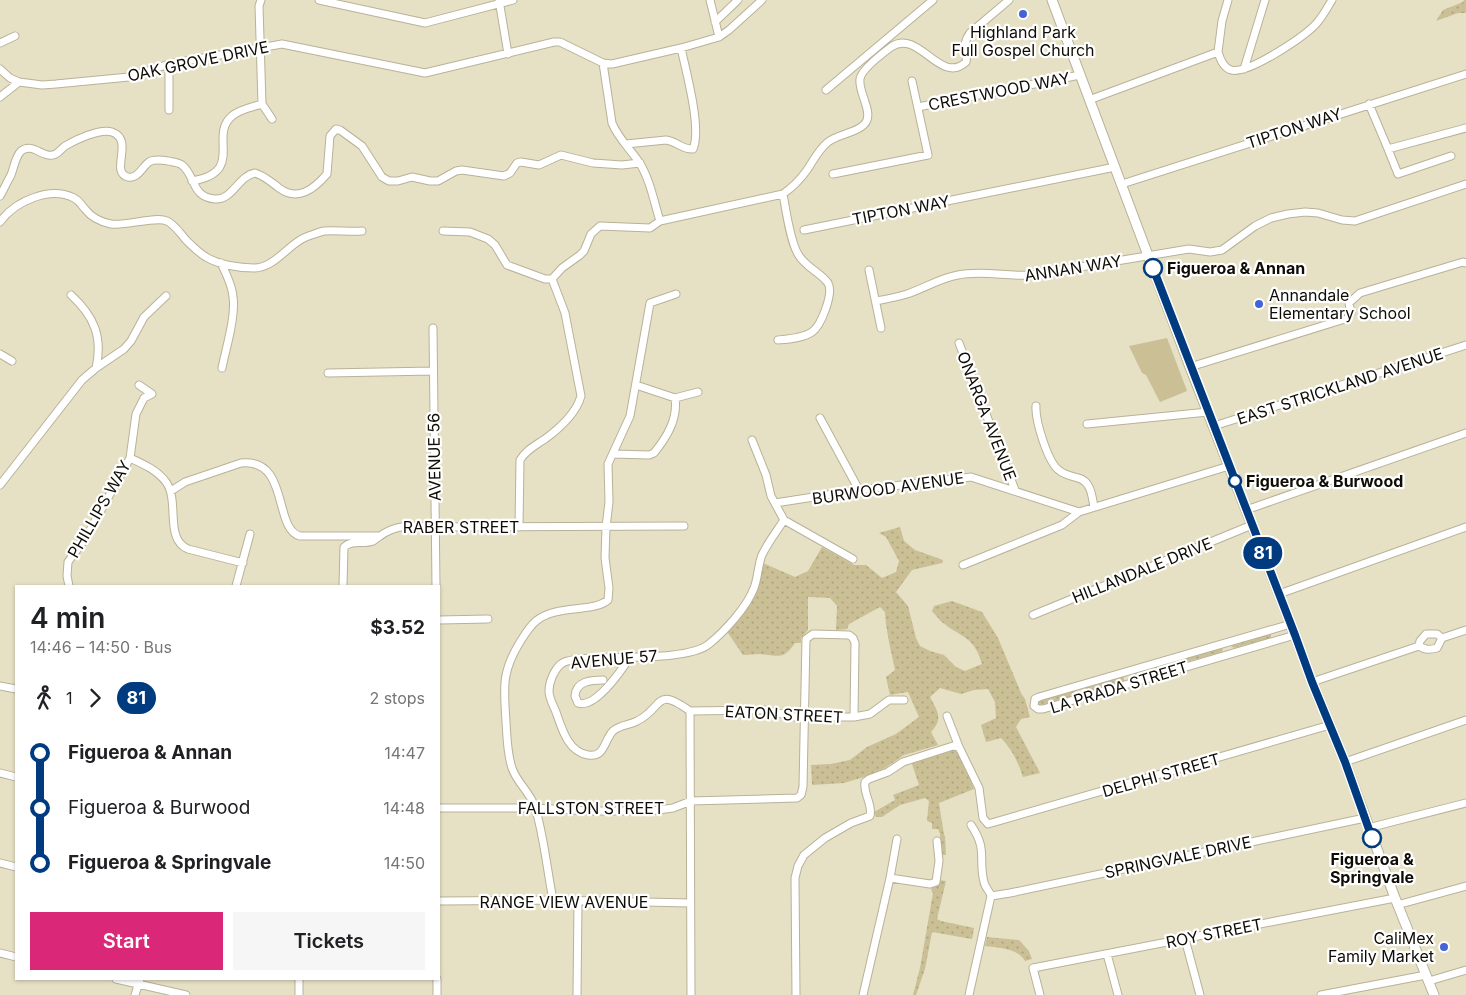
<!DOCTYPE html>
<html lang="en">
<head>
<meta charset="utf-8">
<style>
  :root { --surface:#fff; --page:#f6f6f6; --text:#202124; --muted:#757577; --accent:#db2777 }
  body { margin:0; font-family:Inter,sans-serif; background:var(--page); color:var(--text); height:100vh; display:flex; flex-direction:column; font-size:19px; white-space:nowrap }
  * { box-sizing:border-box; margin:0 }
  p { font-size:16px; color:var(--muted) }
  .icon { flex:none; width:28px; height:28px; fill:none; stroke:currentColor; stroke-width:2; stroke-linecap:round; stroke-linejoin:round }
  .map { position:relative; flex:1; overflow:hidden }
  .details { position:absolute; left:15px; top:585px; width:425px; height:395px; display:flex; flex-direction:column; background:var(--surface); border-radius:0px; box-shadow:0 1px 4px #0004 }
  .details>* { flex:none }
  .badge { padding:0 10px; border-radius:16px; font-size:18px; line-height:32px }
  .map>.badge { position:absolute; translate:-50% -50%; box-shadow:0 0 0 2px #fff }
  .legs { display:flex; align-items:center; gap:8px; height:55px; padding:0 15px; font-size:16px }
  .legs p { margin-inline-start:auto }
  .summary { display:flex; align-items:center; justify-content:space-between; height:85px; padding:0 15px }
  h1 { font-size:28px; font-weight:600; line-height:38px }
  .primary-button { display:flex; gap:10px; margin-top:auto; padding:10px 15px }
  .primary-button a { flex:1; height:58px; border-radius:0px; background:var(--accent); color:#fff; font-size:20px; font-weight:600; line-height:58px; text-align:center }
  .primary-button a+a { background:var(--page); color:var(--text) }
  ul { padding:0 15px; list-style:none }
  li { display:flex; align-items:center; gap:18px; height:55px; font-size:19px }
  li i { display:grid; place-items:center; width:8px; height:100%; margin:0 6px; background:currentColor }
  li i::after { content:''; width:12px; height:12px; margin:-6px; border:4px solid; border-radius:50%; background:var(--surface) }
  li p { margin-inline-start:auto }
  li:first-child i { background:linear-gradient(#0000 50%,currentColor 0) }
  li:last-child i { background:linear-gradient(currentColor 50%,#0000 0) }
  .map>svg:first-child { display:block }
  .grass { fill:url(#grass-dots) }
  .pitch { fill:#cabf95 }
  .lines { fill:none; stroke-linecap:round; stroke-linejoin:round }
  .minor-casing { stroke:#b8b299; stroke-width:9 }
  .major-casing { stroke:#b8b299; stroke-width:11 }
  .minor { stroke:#fff; stroke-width:7 }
  .major { stroke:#fff; stroke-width:9 }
  .line-1-casing { stroke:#fff; stroke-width:11 }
  .line-1 { stroke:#003b80; stroke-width:8 }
  .poi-dot { fill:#4363d6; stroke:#fff; stroke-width:2 }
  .stop-1-dot { fill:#fff; stroke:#003b80; stroke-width:2.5 }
  .labels { text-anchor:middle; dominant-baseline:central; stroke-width:4.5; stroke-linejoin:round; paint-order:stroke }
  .poi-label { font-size:16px; fill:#0e0c04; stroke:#fff }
  .street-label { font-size:16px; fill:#0e0c04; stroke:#fff }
  .stop-label { font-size:16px; font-weight:bold; fill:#0e0c04; stroke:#fff; text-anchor:start }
</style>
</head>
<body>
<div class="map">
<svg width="1466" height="995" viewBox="0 0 1466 995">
  <defs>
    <pattern id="grass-dots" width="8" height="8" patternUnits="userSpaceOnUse" patternTransform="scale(1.25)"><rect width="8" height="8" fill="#cabf95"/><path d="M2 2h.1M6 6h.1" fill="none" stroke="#aca37f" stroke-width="1.8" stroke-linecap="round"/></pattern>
  </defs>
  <rect width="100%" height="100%" fill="#e6e0c5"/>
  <!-- grass -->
  <path class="grass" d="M1464,0H1466V13H1458L1436,21L1443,10L1463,2Z
    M900,527L904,541L915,550L943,560L942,563L912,570L896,592L908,606L916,638L920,646L930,651L944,655L956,667L965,671L982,664C974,636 962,638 943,623C939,620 936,615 932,611L934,606L952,601L982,612L998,638L1021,693L1025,699L1030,717L1021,719L1016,727L1040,773L1023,777C1018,762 1012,749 1001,738L986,742L981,725L996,718L995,702L988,689L974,690L961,694L940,688L930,697C937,711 944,718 931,732L938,745L904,755L885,768L864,777L844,783L812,785L811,765L831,764L850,760L867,747L896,734L919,717L908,692L890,695L886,677L895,670C891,650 886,632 885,612L880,607L849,624L847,629L836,630L837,606L830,598L808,597V630L801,638V643H795C783,661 778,655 760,654C754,654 749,655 743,655L726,630L747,606L763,563L795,577L808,571L822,547L854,565H866L882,578L896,572L899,561L886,537L879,533Z
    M1271,633V638L1234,648L1231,646L1232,644Z
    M1223,647L1222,652L1186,662L1183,661V659Z
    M1173,661L1174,664L1172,667L1137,677L1134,676L1135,672Z
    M1120,676L1124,677V681L1088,693L1085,690L1087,686Z
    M1072,690L1075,691V696L1037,706V701Z
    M954,749L960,755L974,789L939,803L944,835L945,836L946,855H941L940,834L938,829H932V823L927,821L929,801L925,798L900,805L882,817H876L874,812L895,800L893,795L919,785L911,761Z
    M938,880L946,881L937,919L941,921L974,928L972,939L932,932L925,969L916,995H913L920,968L933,893L931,889Z
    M987,937L1019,940L1029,951L1032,959L1025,961C1017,948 1000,948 985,946Z"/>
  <!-- pitch -->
  <path class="pitch" d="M1167,338L1187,391L1160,402L1146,375L1142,373L1129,346Z"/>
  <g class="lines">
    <defs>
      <path id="minor" d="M319,0L425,23L513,0
        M499,0L508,54
        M710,0L719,37
        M715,22L738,0
        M0,43L15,36
        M1218,52L1222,21L1228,0
        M603,63L612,123C618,138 630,149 639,162C650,179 654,202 660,221
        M169,64V110
        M0,69L10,78L19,82L42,85L56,84L129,77L169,64L282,44L425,73L554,42H560L603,63L612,64L681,48L719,37L729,30L762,0
        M1244,69L1265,0
        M826,90L933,0
        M0,97L19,82
        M1089,100L1218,52C1220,59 1224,68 1231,70C1248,75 1303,37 1315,25C1322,18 1327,8 1332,0
        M262,104L272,119
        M1369,104L1388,149L1466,128
        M918,107L1080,75
        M626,144L666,140C676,141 683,150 693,149C702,129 686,71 681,48
        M1388,149L1398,174L1451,156
        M833,174L928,155L912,81
        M192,181C246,172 208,136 232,116C240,109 253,107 262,104L259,6L261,0
        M1122,184L1466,74
        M0,196C4,189 7,182 11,175C14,168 15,157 21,151C33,142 42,158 53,155C58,154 61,149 65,146C75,140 100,128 112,132C135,140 109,172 128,177C138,179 142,167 149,162C154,159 162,160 168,161C172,162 178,162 182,165C196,176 191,197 215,199C233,200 238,176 255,173C265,176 271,182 279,188C298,202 314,189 327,174L330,136L336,129L340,130L362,146L382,177L389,181H398L412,177L430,181H438L456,171L462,170L504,176L510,173L517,163L521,162L539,165L561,155L593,163L622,165L640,163
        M0,222C15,201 50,186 74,198C80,201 81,205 85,209C91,217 101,222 111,224C127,226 156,216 167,221C175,225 180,233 186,240C192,246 199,253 206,257C219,265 240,268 254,268C275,268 288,244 306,237C312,235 319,232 324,231C335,230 350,232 362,231
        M804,230L1115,167
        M443,231L470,232L488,239L495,245L507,265L545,279H552
        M221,263C226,274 232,284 233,297C236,316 226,348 222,368
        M869,270L881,328
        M71,295C94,316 103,337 96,368
        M876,301C887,299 897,297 907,294C925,288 940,278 958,275C983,270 1008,277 1032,275L1189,249L1210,252L1222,250L1255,226L1271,218L1288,214L1305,212L1318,213L1342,220L1355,221L1466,184
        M433,328L436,586
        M778,340C789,339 803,338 812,332C821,326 834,293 828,283C820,272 805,267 798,254C790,241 786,210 783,194
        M959,343L1015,490
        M0,354L12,361
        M1190,367L1348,318L1351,313L1349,303L1360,293L1463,262L1466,263
        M328,373L433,371
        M636,385L675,398L698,392
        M1036,406C1035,420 1048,464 1060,471C1065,475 1072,476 1078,478C1091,481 1092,496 1094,507
        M820,418L859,490
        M1087,424L1208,412
        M1214,426L1466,345
        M752,440L766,475L771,496L784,520L853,559
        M613,454L649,455L654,453C667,437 678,419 675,398
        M130,458C143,464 157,470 166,482C180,501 164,539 188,549L243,563
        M0,485L82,380L96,368L124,349L131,341L144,317L166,296
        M171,491L185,482L241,463C290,458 273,529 300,536H380C398,523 414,526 435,527L684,526
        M775,503L859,490L971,477L1079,512L1229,466
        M1246,510L1466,433
        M519,527L520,460C526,450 536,445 545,439C560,428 576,414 581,396L565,313L552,279L562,268L580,255L584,251L591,234L600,226L650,228L660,221L783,194C793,187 800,180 807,170C813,161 819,149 828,142C837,134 863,132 867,120C869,114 867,108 865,102C863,95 859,87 860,79C861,70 883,53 891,47C919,28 940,86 966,62C968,49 961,45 970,33L1009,0
        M963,565L1062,525L1079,512
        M69,586L67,576L68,562L85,539L130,458L136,414L144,398L152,394L139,385
        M236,586L250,534
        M343,586L344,547C353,539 363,545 373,541C376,539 378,537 380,536
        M1279,594L1466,527
        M1033,615L1252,525
        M439,620L488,619
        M1291,624L1039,697L1035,699L1034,706L1038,709H1043L1295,635
        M1442,638L1466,630
        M1419,646L1420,641L1426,634H1437L1442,638
        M1419,646C1425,650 1429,650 1437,648L1442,638
        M603,680C591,680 576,681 575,696L578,703C595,709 621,671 630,657
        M1312,682L1419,646
        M0,686L16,689
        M690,711C654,685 664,708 637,721C630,725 619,725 613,731C604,740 605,758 588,755C568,752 562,729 556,712C553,705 549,698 549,691C549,682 554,670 561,664C566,660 574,660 580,659C610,655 687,662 709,644C725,631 747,607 754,588C758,578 758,565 762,555C768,542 777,531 784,520
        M690,711L691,995
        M690,711L766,710L794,717H854L870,714L889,700H904
        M947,716L959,747L979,788L983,818L988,824L1330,725
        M1345,762L1466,720
        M0,773L16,777
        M439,808H535L592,811H650L673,808L691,801L797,798L801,795L803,787L806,639L813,634L849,635L853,638L855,643L854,717
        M1368,828L1466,803
        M0,863L16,867
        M890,878L930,884L936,882L939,861L937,841
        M991,896L1010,893L1365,818
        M553,900C547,870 544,836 535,807C530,792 517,783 512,768C507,753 507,737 506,722C504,688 501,673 520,642C525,634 529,627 536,621C556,604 593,613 608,600L609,588L605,558L606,527L609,502L608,464L630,416L650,303L676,294
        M439,901L553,900L690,903
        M1397,905L1466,886
        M1185,939L1200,995
        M0,953L16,957
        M1107,954L1118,995
        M116,979L186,995
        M1429,981L1466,970
        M135,995L140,979
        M299,995V979
        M437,995V979
        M577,995L578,901
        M796,995L795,878L798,866L804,855L825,838L851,823L870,816C873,804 863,794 865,782L869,779L888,772L903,762L953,746L959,747
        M863,995L890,878L897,839
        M969,995L991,896C990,891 985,888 984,882C978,858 988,850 971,825
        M1040,995L1033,968L1395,898
        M1321,995L1426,975"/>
      <path id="major" d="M1052,0L1190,367L1295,635L1312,682L1345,762L1395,898L1434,995"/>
    </defs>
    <!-- minor casing -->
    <use href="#minor" class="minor-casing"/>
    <!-- major casing -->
    <use href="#major" class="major-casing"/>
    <!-- minor -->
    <use href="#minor" class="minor"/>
    <!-- major -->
    <use href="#major" class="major"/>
  </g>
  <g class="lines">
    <defs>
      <path id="line-1" d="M1153,268L1295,635L1312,682L1345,762L1372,838"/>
    </defs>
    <!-- line-1 casing -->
    <use href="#line-1" class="line-1-casing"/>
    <!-- line-1 -->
    <use href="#line-1" class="line-1"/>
  </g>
  <!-- markers -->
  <g class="poi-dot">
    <circle cx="1023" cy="14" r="5"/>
    <circle cx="1259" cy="304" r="5"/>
    <circle cx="1444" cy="947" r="5"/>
  </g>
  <g class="stop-1-dot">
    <circle cx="1153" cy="268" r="9"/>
    <circle cx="1235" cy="481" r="6"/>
    <circle cx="1372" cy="838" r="9"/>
  </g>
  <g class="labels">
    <!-- poi labels -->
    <g class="poi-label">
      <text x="1023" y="32">Highland Park<tspan x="1023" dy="18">Full Gospel Church</tspan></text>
      <text x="1269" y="295" text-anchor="start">Annandale<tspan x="1269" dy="18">Elementary School</tspan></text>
      <text x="1434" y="938" text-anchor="end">CaliMex<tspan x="1434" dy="18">Family Market</tspan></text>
    </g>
    <!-- street labels -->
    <g class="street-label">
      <text transform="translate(198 61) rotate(-12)">OAK GROVE DRIVE</text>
      <text transform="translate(999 91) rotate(-11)">CRESTWOOD WAY</text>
      <text transform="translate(1294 128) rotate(-18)">TIPTON WAY</text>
      <text transform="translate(901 210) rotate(-11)">TIPTON WAY</text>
      <text transform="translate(1073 268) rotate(-9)">ANNAN WAY</text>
      <text transform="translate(1340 386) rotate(-18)">EAST STRICKLAND AVENUE</text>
      <text transform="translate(987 416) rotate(69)">ONARGA AVENUE</text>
      <text transform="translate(434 457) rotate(-91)">AVENUE 56</text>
      <text transform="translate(888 488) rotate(-8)">BURWOOD AVENUE</text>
      <text transform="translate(99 509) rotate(-60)">PHILLIPS WAY</text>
      <text x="461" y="527">RABER STREET</text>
      <text transform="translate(1142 570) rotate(-22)">HILLANDALE DRIVE</text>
      <text transform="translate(614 659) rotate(-5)">AVENUE 57</text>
      <text transform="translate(1119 687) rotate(-17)">LA PRADA STREET</text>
      <text transform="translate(784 714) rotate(3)">EATON STREET</text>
      <text transform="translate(1161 775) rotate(-16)">DELPHI STREET</text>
      <text x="591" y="808">FALLSTON STREET</text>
      <text transform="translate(1178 857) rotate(-12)">SPRINGVALE DRIVE</text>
      <text x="564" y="902">RANGE VIEW AVENUE</text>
      <text transform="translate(1214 933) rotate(-11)">ROY STREET</text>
    </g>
    <!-- stop labels -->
    <g class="stop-label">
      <text x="1167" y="268">Figueroa &amp; Annan</text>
      <text x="1246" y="481">Figueroa &amp; Burwood</text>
      <text x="1372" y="859" text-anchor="middle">Figueroa &amp;<tspan x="1372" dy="18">Springvale</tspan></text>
    </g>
  </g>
</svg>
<b class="badge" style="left:1263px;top:553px;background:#003b80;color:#fff">81</b>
<section class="details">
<div class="summary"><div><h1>4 min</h1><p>14:46 – 14:50 · Bus</p></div><b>$3.52</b></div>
<div class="legs"><svg class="icon" aria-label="walk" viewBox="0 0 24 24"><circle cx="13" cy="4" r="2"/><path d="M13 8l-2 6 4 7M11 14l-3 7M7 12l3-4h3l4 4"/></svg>1<svg class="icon" aria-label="forward" viewBox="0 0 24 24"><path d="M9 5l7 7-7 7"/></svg><b class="badge" style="background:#003b80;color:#fff">81</b><p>2 stops</p></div>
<ul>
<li><i style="color:#003b80"></i><b>Figueroa &amp; Annan</b><p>14:47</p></li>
<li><i style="color:#003b80"></i><span>Figueroa &amp; Burwood</span><p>14:48</p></li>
<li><i style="color:#003b80"></i><b>Figueroa &amp; Springvale</b><p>14:50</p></li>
</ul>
<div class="primary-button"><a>Start</a><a>Tickets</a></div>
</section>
</div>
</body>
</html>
